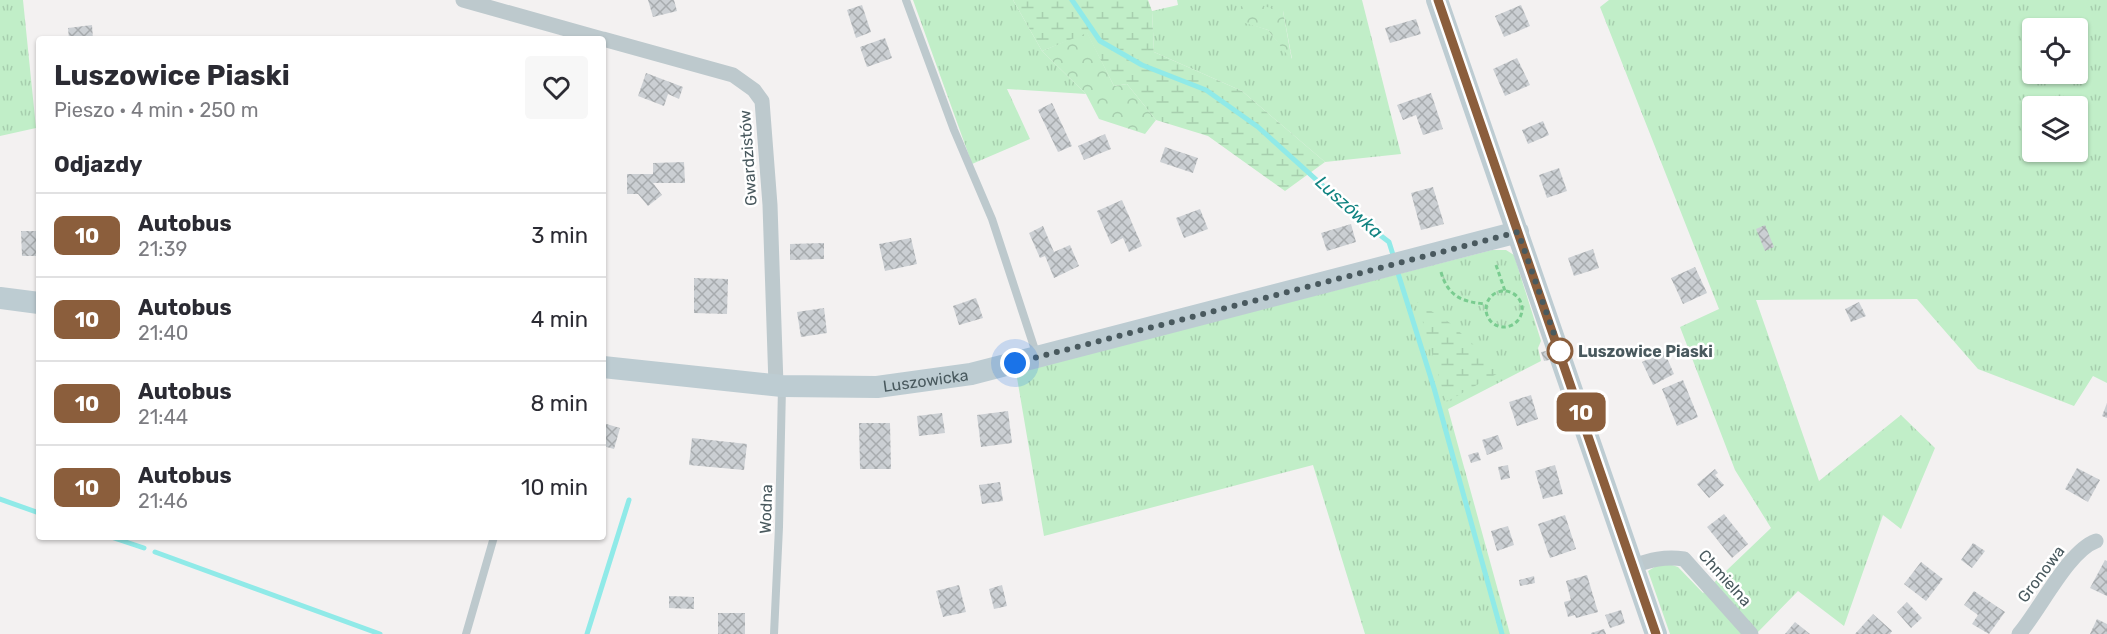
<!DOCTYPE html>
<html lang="pl">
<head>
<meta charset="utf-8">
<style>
  :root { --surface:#fff; --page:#f7f7f7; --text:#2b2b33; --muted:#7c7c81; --line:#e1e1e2 }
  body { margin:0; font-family:Rubik,sans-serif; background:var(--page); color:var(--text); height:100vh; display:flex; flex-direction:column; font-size:22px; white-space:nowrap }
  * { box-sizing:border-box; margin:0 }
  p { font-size:20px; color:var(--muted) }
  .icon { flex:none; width:33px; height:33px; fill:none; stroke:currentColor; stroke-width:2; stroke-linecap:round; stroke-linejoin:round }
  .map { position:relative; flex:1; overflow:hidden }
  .panel { position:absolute; left:36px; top:36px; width:570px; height:504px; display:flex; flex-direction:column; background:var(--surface); border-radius:6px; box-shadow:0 2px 4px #0004 }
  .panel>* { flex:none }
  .badge { padding:0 12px; border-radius:9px; font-size:21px; line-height:39px }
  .buttons { position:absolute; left:2022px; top:18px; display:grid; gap:12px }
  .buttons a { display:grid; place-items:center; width:66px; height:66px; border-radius:6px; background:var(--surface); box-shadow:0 2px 4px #0004; font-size:30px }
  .you { position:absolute; width:30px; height:30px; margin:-15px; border:4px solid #fff; border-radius:50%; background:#1a73e8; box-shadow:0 0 0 9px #1a73e833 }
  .map>.badge { position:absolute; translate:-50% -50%; box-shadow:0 0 0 3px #fff }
  h2 { padding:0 18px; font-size:22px; line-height:54px }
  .round { display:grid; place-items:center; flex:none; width:63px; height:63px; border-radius:6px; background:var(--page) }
  .head { display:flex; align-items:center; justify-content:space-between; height:102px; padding:0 18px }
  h1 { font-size:28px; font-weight:700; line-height:45px }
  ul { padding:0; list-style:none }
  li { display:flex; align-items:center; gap:18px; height:84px; padding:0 18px; border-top:2px solid var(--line) }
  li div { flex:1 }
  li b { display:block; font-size:22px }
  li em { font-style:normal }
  li .badge { min-width:66px; font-weight:700; text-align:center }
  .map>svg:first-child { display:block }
  .grass { fill:url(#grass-tufts); fill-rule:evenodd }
  .forest { fill:url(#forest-crowns) }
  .wetland { fill:url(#wetland-marsh) }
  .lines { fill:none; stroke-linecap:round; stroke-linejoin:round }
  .stream { stroke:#90eae8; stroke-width:5 }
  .building { fill:url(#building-cross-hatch) }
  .path { stroke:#7acc90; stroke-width:3; stroke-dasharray:4.5 3; stroke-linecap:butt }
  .lane { stroke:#bdc9cd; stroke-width:8 }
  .street { stroke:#bdc9cd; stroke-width:15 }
  .secondary { stroke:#bdccd2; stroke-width:22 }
  .line-casing { stroke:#fff; stroke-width:14 }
  .line { stroke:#8b5e3c; stroke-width:9 }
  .walk { stroke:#49595e; stroke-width:6; stroke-dasharray:0 10.8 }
  .stop-dot { fill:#fff; stroke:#8b5e3c; stroke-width:3 }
  .labels { text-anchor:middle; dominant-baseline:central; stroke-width:5; stroke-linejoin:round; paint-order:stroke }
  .street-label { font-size:16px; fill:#49595e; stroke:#fff }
  .stop-label { font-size:16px; font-weight:bold; fill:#49595e; stroke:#fff; text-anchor:start }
  .water-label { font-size:18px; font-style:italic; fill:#108381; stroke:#fff }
</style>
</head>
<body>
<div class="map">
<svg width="2107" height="634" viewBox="0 0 2107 634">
  <defs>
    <pattern id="grass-tufts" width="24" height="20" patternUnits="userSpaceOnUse" patternTransform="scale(1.5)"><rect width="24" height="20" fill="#c1eec8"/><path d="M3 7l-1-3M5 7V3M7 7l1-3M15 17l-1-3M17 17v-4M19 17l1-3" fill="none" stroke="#a7ceae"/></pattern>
    <pattern id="forest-crowns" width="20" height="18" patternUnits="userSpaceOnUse" patternTransform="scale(1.5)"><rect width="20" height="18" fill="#c1eec8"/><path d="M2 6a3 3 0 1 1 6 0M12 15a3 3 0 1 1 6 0" fill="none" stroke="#a7ceae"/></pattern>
    <pattern id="wetland-marsh" width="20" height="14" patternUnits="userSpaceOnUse" patternTransform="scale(1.5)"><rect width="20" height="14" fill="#c1eec8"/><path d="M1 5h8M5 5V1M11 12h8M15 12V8" fill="none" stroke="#a7ceae"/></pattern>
    <pattern id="building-cross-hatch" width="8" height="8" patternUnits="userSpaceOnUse" patternTransform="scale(1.5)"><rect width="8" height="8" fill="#cbcfd3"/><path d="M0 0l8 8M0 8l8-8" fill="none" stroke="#a7abae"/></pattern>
  </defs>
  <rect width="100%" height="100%" fill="#f3f1f1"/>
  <!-- grass -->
  <path class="grass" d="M0,0H23L36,128L0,136Z
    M913,0H1013L1042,51L1086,94L1007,89L1030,139L972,164Z
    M1177,0H1362L1401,154L1325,162L1242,91L1154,52L1152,11L1178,5ZM1283,11L1292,59L1268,30L1229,17Z
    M1609,0H2107V383L2093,376L2074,406L1978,369L1917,299L1756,300L1819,481L1901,415L1935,448L1901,529L1883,515L1844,626L1798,591L1756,634H1670L1648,571L1663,562L1678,567L1703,593L1771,528L1735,470L1680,327L1719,309L1600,7ZM2032,28H2078V74H2032ZM2032,106H2078V152H2032Z
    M1492,250H1506L1514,255L1541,341L1538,348L1541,361L1448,409L1510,634H1365L1313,465L1044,536L1016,372Z"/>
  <!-- forest -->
  <path class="forest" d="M1246,2L1283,11L1292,61L1268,30L1228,18Z
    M1087,32L1114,86L1127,84L1156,120L1145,134L1099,119L1086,94L1042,51Z"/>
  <!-- wetland -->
  <path class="wetland" d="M1013,0H1148L1152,11L1154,52L1242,91L1325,162L1285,191L1208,136L1156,120L1127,84L1114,86L1087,33L1042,51Z
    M1417,302L1450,323L1502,371L1446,402Z"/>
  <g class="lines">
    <!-- stream -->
    <path class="stream" d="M1072,0L1100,41L1142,65L1206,90L1258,127L1363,222L1389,242L1394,258
      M1397,270L1434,388L1502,634
      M0,499L39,513
      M111,537L144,548
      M155,552L380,634
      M587,634L629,500"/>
  </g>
  <!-- building -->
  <path class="building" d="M648,0H674L677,11L653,17Z
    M862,5L871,32L856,38L847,10Z
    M1521,5L1530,26L1504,37L1495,16Z
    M1416,19L1421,34L1390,43L1385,28Z
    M92,25L93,39H69L68,28Z
    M885,38L892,58L867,67L860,47Z
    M1517,58L1530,85L1505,96L1493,69Z
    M646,73L683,87L679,99L668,94L664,106L638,96Z
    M1431,93L1443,129L1423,135L1416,115L1403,120L1397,105Z
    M1052,103L1072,146L1058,152L1038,110Z
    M1543,121L1549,135L1528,144L1522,130Z
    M1105,134L1111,149L1084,160L1078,146Z
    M1165,147L1198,158L1193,173L1160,162Z
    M684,162L685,183H653L662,195L648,206L638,194H627V174H653V163Z
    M1559,168L1567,191L1547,198L1539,175Z
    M1433,187L1444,224L1421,230L1411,193Z
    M1122,200L1142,246L1129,252L1123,238L1111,244L1097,211Z
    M1200,209L1208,229L1184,238L1176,218Z
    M1351,224L1356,242L1327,251L1321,233Z
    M1765,225L1774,247L1765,251L1756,229Z
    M1043,226L1054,252L1070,245L1079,266L1054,278L1045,256L1040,258L1029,233Z
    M21,231H39V256H22Z
    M911,238L917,264L885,271L879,244Z
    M824,243V259L790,260V244Z
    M1593,249L1599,268L1574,276L1568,258Z
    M1695,267L1707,293L1683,304L1671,278Z
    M694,278L728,279L727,314L694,313Z
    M976,298L983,318L959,325L953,306Z
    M1859,302L1866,316L1851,322L1845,309Z
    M824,308L827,333L801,337L797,312Z
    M1546,351L1549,360L1544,361L1541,352Z
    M1664,351L1674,374L1653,385L1642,362Z
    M1683,380L1698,417L1677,426L1662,389Z
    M1531,395L1538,419L1517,426L1509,402Z
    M2107,403V418L2102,416Z
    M1008,411L1012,443L981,447L977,415Z
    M942,413L945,433L919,436L917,416Z
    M603,423L620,428L614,449L603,446Z
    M859,423H890L891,469H860Z
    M1498,435L1503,449L1487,455L1482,440Z
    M692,438L747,444L744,470L689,465Z
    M1478,452L1481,460L1471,463L1468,455Z
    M1508,465L1510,478L1501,480L1498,467Z
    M1555,465L1563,494L1543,499L1535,471Z
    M2077,468L2100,480L2088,502L2065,489Z
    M1715,469L1718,473L1715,475L1724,485L1709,498L1697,484Z
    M1000,482L1003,501L982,504L979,485Z
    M1724,514L1748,544L1732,558L1707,527Z
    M1565,515L1576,549L1550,558L1538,524Z
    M1508,526L1514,545L1497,551L1491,531Z
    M1973,543L1985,551L1972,568L1961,560Z
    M2105,560L2107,561V596L2090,588Z
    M1921,562L1943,579L1926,601L1904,584Z
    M1587,575L1598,612L1576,618L1575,615L1568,617L1564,602L1571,600L1566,581Z
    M1534,576L1535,583L1520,586L1519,580Z
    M959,585L966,612L943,617L936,591Z
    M1002,585L1007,606L994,609L989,589Z
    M1974,591L2005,612L1989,634L1972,624L1978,615L1964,605Z
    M669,596L694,597V609L669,608Z
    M1907,602L1922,618L1911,628L1897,612Z
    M1621,610L1625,623L1610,628L1605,615Z
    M718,613H745V634H718Z
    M1873,614L1892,631L1890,634H1855Z
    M2097,619L2107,624V634H2090Z
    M1795,622L1810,634H1785Z
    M1604,629L1606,634H1591V633Z"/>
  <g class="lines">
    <!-- path -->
    <path class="path" d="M1496,265L1505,291
      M1441,272C1448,297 1463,302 1486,304
      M1486 309a18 18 0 1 1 36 0a18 18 0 1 1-36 0Z"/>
    <!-- lane -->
    <path class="lane" d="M906,0L954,130L992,219L1037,356
      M466,634L494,537
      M774,634L779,527L782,387"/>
    <!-- street -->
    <path class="street" d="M463,0L602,39
      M603,39L733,75L754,90L762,101L770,205L776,385
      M1633,566C1650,560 1665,556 1684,559L1751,634
      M2019,634C2040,610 2068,551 2096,541"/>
    <!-- secondary -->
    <g class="secondary">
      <path d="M1437,0L1656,634"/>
      <path d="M0,298L39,303"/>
      <path id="s1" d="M603,367L782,386L877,387L971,374L1518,232"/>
    </g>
  </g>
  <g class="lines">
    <defs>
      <path id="line" d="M1438,0L1656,634"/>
    </defs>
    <!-- line casing -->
    <use href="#line" class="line-casing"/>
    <!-- line -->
    <use href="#line" class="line"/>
    <!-- walk -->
    <path class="walk" d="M1015,363L1518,232L1560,351"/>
  </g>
  <!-- markers -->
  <circle class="stop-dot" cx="1560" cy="351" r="12"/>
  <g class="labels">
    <!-- street labels -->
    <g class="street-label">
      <text transform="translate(748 158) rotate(-94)">Gwardzistów</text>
      <text stroke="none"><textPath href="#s1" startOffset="324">Luszowicka</textPath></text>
      <text transform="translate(766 509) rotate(-88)">Wodna</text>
      <text transform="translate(2041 574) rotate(-53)">Gronowa</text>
      <text transform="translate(1725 578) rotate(48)">Chmielna</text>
    </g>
    <!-- stop labels -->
    <g class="stop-label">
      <text x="1578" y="351">Luszowice Piaski</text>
    </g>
    <!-- water labels -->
    <g class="water-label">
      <text transform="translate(1349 207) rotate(42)">Luszówka</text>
    </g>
  </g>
</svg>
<div class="buttons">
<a><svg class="icon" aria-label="locate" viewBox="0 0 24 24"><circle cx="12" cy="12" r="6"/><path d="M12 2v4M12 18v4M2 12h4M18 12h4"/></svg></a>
<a><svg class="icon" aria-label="layers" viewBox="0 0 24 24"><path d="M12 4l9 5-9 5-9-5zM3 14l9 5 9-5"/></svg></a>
</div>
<div class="you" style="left:1015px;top:363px"></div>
<b class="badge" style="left:1581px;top:412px;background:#8b5e3c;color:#fff">10</b>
<section class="panel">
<div class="head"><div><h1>Luszowice Piaski</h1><p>Pieszo · 4 min · 250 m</p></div><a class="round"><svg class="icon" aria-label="heart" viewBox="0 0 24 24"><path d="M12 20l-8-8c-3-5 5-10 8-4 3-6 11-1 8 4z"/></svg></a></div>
<h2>Odjazdy</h2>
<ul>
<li><span class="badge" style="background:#8b5e3c;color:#fff">10</span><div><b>Autobus</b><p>21:39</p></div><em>3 min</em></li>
<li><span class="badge" style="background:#8b5e3c;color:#fff">10</span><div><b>Autobus</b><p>21:40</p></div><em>4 min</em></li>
<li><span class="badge" style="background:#8b5e3c;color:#fff">10</span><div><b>Autobus</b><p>21:44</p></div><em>8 min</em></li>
<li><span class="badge" style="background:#8b5e3c;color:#fff">10</span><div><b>Autobus</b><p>21:46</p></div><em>10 min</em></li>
</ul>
</section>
</div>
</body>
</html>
